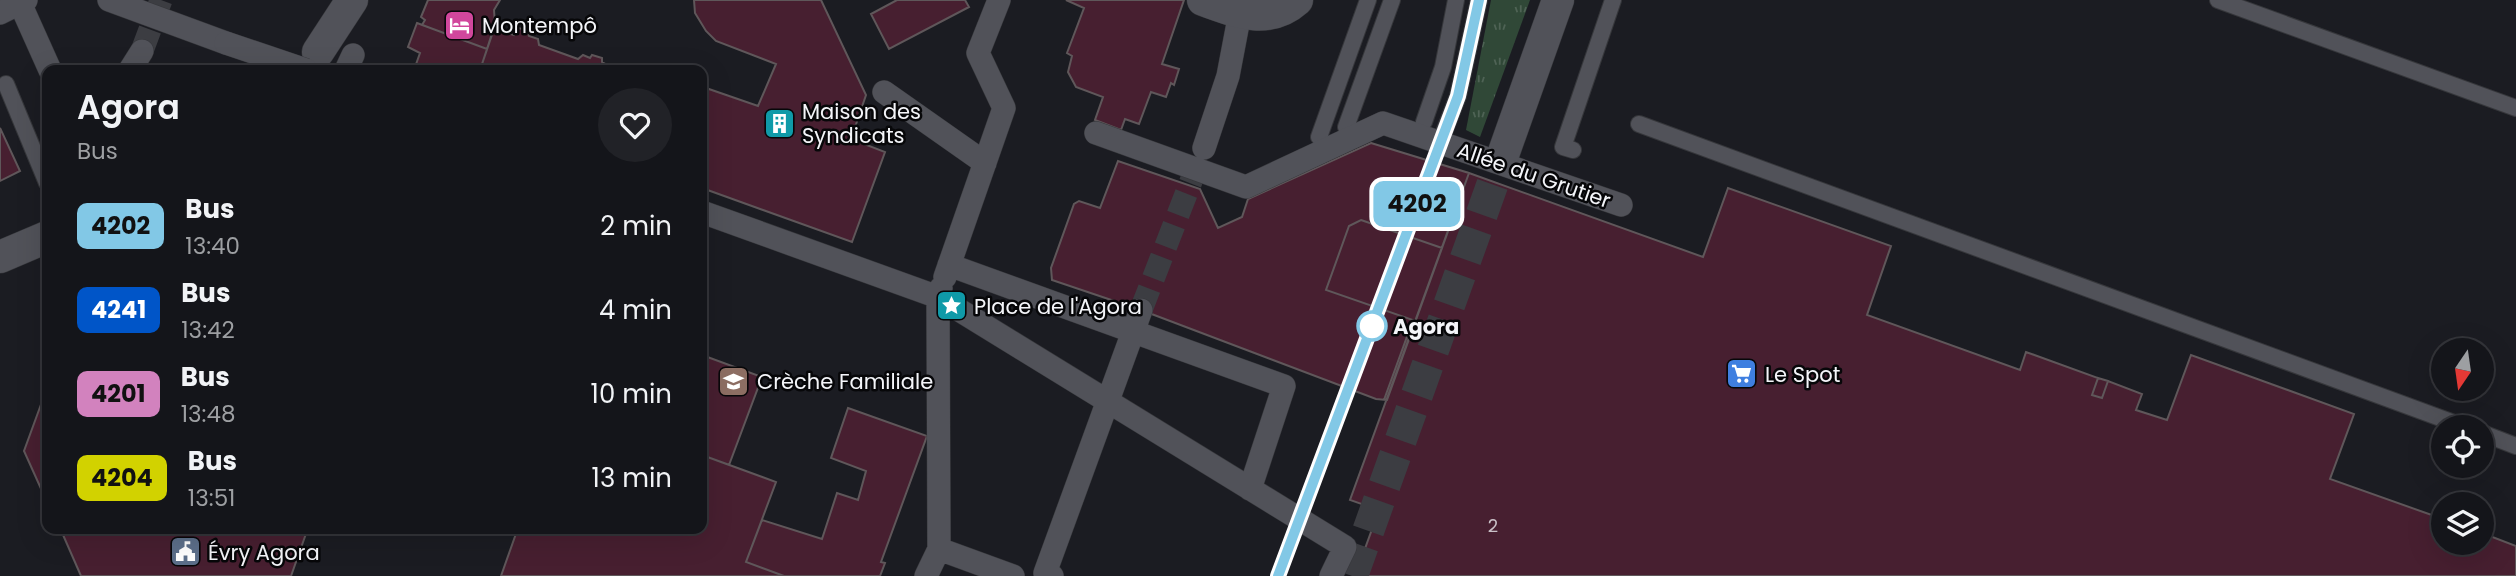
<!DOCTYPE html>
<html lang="fr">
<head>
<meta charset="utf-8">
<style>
  :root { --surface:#14151a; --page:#212227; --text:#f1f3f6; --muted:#9d9fa2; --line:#333439 }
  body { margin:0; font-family:Poppins,sans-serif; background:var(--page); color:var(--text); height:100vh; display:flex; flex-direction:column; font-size:26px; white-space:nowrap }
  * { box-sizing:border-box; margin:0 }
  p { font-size:23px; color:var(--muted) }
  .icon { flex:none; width:38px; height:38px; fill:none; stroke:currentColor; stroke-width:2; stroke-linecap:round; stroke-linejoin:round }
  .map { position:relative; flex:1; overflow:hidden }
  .drawer { position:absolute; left:42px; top:65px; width:665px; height:469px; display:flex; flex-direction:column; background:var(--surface); border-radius:14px; box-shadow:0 7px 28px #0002,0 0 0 2px var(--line) }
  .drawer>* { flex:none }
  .badge { padding:0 14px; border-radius:10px; font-size:24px; line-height:46px }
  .needle { width:46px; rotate:193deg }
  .fabs { position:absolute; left:2431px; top:338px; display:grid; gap:14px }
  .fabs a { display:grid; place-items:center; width:63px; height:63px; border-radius:50%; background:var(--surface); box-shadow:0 7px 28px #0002,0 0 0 2px var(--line); font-size:35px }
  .map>.badge { position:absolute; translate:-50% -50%; box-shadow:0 0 0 4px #fff }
  .round { display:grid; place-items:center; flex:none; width:74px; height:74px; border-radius:37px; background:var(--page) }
  .summary { display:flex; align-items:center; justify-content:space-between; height:119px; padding:0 35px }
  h1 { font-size:33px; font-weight:600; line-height:52px }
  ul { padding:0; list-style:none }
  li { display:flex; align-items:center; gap:21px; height:84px; padding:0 35px }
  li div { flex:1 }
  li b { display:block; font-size:26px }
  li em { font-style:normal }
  li .badge { min-width:77px; font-weight:700; text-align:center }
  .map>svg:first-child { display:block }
  .grass { fill:url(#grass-tufts) }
  .building { fill:#471f30; stroke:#5f575a; stroke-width:2 }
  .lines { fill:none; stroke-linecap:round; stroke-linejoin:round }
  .pedestrian-tunnel { stroke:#3c3d42; stroke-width:23; stroke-dasharray:23 11; stroke-linecap:butt }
  .minor-tunnel { stroke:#3c3d42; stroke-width:32; stroke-dasharray:32 16; stroke-linecap:butt }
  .service-casing { stroke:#36373b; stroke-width:18 }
  .pedestrian-casing { stroke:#36373b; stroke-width:24 }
  .minor-casing { stroke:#36373b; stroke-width:33 }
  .service { stroke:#515259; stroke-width:16 }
  .pedestrian { stroke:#515259; stroke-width:23 }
  .minor { stroke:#515259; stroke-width:32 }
  .pedestrian-bridge-casing { stroke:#36373b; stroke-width:24; stroke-linecap:butt }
  .pedestrian-bridge { stroke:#515259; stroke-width:23 }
  .line-casing { stroke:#fff; stroke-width:16 }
  .line { stroke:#82c8e6; stroke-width:10 }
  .stop-dot { fill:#fff; stroke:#82c8e6; stroke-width:3.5 }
  .labels { text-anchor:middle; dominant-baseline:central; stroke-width:5; stroke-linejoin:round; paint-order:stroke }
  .number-label { font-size:18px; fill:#c9c0c7 }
  .poi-label { font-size:21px; fill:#f4f5f9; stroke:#070709; text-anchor:start }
  .street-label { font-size:21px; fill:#f4f5f9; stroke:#070709 }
  .stop-label { font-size:21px; font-weight:bold; fill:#f4f5f9; stroke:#070709; text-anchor:start }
</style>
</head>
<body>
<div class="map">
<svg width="2516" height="576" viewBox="0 0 2516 576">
  <defs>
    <pattern id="grass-tufts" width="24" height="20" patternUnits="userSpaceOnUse" patternTransform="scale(1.75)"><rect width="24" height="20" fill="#304837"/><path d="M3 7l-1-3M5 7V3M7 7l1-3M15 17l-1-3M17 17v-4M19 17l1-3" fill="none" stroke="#4f6355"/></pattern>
  </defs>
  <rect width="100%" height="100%" fill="#1b1c22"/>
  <!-- grass -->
  <path class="grass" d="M1491,0H1530L1480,137L1466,130Z"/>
  <!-- building -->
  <path class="building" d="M428,0H500L494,10L495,24L487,49L422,25L425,20L421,17Z
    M694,0H821L866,95L851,139L885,152L852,242L702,188L703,87L758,106L776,64L716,41L706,31L695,13Z
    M897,0H965L969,7L889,49L871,14Z
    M1066,0H1184L1162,64L1179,69L1174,85L1171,83L1166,97L1151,92L1139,124L1125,119L1121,130L1095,120L1103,97L1076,87L1068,72L1072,56L1067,53L1084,8Z
    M417,23L487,49L480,70H414L420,53L408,47Z
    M518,28L527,30L529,36L538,39L539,45L578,59L583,55L590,58L592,55L602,58V62L609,66L608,70H480L494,29L514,35Z
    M0,128L20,171L0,181Z
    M1371,143L1469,173L1442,248L1361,220L1349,226L1326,290L1413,320L1384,400H1387L1376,399L1141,310L1052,280L1051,268L1074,204L1079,201L1100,208L1118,161L1200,189L1218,228L1242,217L1248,199Z
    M1469,173L1703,257L1728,188L1891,246L1867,315L2020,370L2026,352L2098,378L2092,395L2102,398L2108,381L2142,394L2136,410L2167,420L2191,355L2354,414L2330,479L2443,519V542H2482V533L2516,546V576H1355L1379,510L1350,500Z
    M1361,220L1442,248L1387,400H1384L1413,320L1326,290L1349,226Z
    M702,355L762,377L729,465L702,455Z
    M2098,378L2108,381L2102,398L2092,395Z
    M47,388V502L24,451Z
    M848,408L927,436L881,562L885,563L880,576H784L746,562L762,520L822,539L837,493L858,500L866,471L831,458Z
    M702,455L776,482L746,562L784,576H501L518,528H702Z
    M60,528H308L291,576H81Z"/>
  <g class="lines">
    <!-- pedestrian-tunnel -->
    <path class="pedestrian-tunnel" d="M142,51L161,0
      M1141,310L1202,153"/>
    <!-- minor-tunnel -->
    <path class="minor-tunnel" d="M1352,576L1504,152"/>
    <defs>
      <path id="service" d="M2218,0L2516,108
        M6,84L47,183
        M1424,122L1443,67L1456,0
        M1639,124L2465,427
        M1346,127L1392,0
        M1444,132L1458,96L1479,0
        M1319,137L1368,0
        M1573,150L1563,147L1613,0
        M2482,433L2516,446"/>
      <path id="pedestrian" d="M16,0L20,3L50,70
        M109,0L226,43
        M0,13L26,0
        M130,70L142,51
        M346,70L353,55
        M884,92L985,163
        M1096,133L1246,187L1383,123L1621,205
        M1204,148L1228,76L1240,13
        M702,212L938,297L941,288
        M949,265L1284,386L1250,489
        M945,277L1004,108L978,53L999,0
        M938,297L1345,547L1331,576
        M938,297L939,549
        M926,576L939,549L1013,576
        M1052,576L1045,573L1141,310"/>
      <path id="minor" d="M1203,0C1234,11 1268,26 1297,0
        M318,52L352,0
        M1504,152L1558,0
        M0,257L47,237"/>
    </defs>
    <!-- service casing -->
    <use href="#service" class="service-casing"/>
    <!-- pedestrian casing -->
    <use href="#pedestrian" class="pedestrian-casing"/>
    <!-- minor casing -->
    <use href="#minor" class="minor-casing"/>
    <!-- service -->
    <use href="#service" class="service"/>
    <!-- pedestrian -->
    <use href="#pedestrian" class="pedestrian"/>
    <!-- minor -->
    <use href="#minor" class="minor"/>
    <defs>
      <path id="pedestrian-bridge" d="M226,43L306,70"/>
    </defs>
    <!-- pedestrian-bridge casing -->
    <use href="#pedestrian-bridge" class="pedestrian-bridge-casing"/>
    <!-- pedestrian-bridge -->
    <use href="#pedestrian-bridge" class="pedestrian-bridge"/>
  </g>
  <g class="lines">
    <defs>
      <path id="line" d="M1278,576L1458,96L1479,0"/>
    </defs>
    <!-- line casing -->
    <use href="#line" class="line-casing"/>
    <!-- line -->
    <use href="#line" class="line"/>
  </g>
  <!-- icons -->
  <defs>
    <symbol id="hotel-square" viewBox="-11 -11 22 22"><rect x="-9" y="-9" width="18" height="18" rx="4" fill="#d1479c" stroke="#070709"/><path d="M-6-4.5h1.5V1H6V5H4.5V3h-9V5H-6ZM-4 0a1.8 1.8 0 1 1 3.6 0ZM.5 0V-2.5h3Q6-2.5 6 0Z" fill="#fff"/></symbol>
    <symbol id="building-square" viewBox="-11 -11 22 22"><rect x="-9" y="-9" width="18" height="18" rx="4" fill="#0f9aa8" stroke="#070709"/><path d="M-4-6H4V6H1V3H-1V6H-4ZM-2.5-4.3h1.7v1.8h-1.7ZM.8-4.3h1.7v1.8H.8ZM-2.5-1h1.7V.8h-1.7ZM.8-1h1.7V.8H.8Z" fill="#fff"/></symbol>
    <symbol id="sight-square" viewBox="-11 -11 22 22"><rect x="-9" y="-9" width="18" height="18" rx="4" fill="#0f9aa8" stroke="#070709"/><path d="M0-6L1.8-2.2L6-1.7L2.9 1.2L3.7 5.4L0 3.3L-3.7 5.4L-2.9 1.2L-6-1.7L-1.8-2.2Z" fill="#fff"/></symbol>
    <symbol id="supermarket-square" viewBox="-11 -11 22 22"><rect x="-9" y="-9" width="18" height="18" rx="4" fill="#3f7fe0" stroke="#070709"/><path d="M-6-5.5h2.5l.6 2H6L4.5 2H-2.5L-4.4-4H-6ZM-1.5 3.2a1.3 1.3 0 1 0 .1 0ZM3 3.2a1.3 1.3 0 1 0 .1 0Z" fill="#fff"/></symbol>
    <symbol id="school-square" viewBox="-11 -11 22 22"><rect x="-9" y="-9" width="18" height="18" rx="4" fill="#8d6e63" stroke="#070709"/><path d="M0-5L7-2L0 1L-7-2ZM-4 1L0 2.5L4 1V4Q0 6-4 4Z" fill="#fff"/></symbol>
    <symbol id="civic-square" viewBox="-11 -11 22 22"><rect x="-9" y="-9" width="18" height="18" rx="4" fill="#5c6f8a" stroke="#070709"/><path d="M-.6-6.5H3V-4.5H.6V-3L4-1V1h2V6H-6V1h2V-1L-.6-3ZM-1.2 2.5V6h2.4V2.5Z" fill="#fff"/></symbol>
  </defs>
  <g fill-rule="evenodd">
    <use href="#hotel-square" x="442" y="8" width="35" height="35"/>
    <use href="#building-square" x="762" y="106" width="35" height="35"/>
    <use href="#sight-square" x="934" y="288" width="35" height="35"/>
    <use href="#supermarket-square" x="1724" y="356" width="35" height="35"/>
    <use href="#school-square" x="716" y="364" width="35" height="35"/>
    <use href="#civic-square" x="168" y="534" width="35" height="35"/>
  </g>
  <!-- markers -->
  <circle class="stop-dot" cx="1372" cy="326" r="14"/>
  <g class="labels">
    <!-- number labels -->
    <g class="number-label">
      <text x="1493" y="525">2</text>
    </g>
    <!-- poi labels -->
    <g class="poi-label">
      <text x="482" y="25">Montempô</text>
      <text x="802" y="111">Maison des<tspan x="802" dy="24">Syndicats</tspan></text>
      <text x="974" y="306">Place de l'Agora</text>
      <text x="1765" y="374">Le Spot</text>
      <text x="757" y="381">Crèche Familiale</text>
      <text x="208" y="552">Évry Agora</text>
    </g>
    <!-- street labels -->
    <g class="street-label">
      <text transform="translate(1534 175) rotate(19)">Allée du Grutier</text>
    </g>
    <!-- stop labels -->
    <g class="stop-label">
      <text x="1393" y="326">Agora</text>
    </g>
  </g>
</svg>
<div class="fabs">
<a><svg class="needle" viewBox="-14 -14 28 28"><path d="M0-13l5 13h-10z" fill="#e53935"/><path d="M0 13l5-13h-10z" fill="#9d9fa2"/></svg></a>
<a><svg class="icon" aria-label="locate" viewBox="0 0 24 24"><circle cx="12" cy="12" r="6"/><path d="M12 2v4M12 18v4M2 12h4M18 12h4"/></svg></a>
<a><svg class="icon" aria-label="layers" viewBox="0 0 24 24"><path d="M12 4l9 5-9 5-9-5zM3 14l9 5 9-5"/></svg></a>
</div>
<b class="badge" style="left:1417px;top:204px;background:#82c8e6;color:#111">4202</b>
<section class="drawer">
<div class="summary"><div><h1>Agora</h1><p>Bus</p></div><a class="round"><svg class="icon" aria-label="heart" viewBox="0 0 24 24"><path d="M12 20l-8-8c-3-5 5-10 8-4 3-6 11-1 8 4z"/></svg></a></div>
<ul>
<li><span class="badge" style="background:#82c8e6;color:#111">4202</span><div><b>Bus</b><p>13:40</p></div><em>2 min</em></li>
<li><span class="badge" style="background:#0055c8;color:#fff">4241</span><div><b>Bus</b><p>13:42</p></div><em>4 min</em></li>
<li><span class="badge" style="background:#d282be;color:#111">4201</span><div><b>Bus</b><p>13:48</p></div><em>10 min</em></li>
<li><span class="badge" style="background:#d2d200;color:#111">4204</span><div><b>Bus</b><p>13:51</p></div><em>13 min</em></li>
</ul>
</section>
</div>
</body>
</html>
